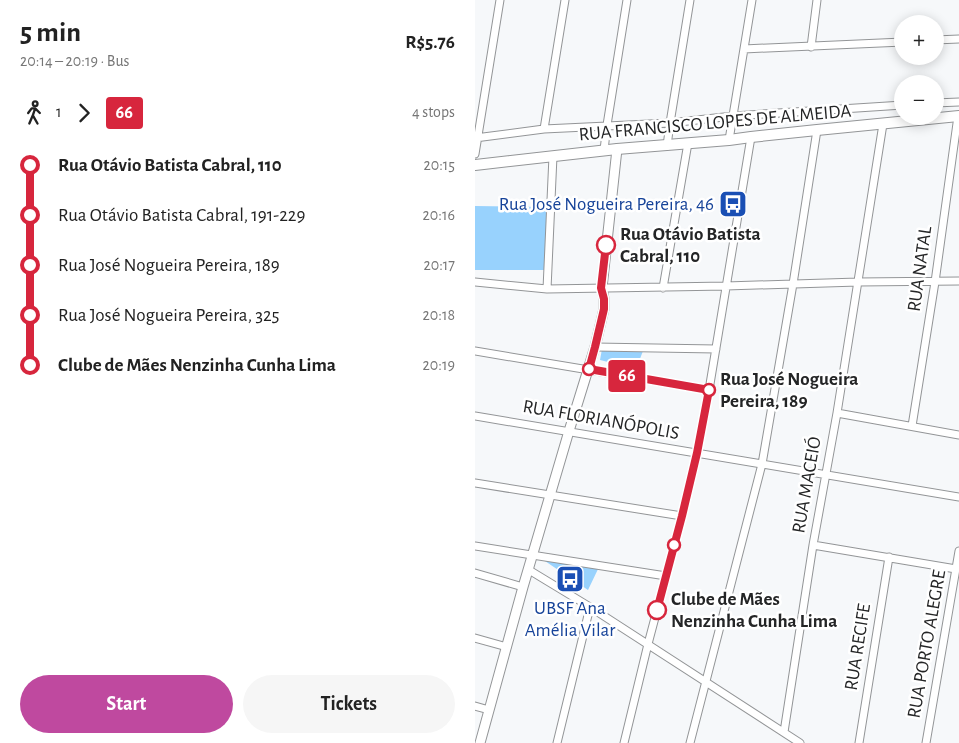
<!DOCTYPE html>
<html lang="en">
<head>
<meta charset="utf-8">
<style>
  :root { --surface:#fff; --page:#f6f6f6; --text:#222; --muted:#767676; --accent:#bf499f }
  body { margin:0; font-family:"Alegreya Sans",sans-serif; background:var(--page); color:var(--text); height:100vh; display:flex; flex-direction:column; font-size:19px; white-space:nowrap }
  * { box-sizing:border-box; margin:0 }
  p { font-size:16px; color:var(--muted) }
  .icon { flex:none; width:28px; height:28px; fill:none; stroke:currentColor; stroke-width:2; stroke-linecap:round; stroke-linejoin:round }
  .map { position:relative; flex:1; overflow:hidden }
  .panel { display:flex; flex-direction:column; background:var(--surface); width:475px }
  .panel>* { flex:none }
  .badge { padding:0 10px; border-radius:4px; font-size:18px; line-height:32px }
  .tools { position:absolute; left:419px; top:15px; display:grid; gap:10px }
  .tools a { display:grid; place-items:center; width:50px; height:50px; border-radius:50%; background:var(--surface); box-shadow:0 2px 12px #0003; font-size:25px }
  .map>.badge { position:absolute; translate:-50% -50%; box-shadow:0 0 0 2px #fff }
  .legs { display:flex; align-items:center; gap:8px; height:55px; padding:0 20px; font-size:16px }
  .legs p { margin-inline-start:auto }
  .summary { display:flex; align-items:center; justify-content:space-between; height:85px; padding:0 20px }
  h1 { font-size:28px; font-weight:700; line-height:38px }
  .cta { display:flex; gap:10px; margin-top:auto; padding:10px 20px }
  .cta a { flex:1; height:58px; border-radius:30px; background:var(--accent); color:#fff; font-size:20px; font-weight:700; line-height:58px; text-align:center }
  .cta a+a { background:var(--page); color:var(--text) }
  ul { padding:0 20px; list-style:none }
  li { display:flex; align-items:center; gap:18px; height:50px; font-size:19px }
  li i { display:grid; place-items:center; width:8px; height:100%; margin:0 6px; background:currentColor }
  li i::after { content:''; width:12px; height:12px; margin:-6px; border:4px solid; border-radius:50%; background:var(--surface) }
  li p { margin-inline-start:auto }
  li:first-child i { background:linear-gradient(#0000 50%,currentColor 0) }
  li:last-child i { background:linear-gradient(currentColor 50%,#0000 0) }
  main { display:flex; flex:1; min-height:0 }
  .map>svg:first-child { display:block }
  .green { fill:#98d2fd }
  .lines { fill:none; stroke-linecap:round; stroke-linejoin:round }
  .minor-casing { stroke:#939597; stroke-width:9 }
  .tertiary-casing { stroke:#939597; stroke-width:11 }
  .secondary-casing { stroke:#939597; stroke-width:12 }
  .minor { stroke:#fff; stroke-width:7 }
  .tertiary { stroke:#fff; stroke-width:9 }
  .secondary { stroke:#fff; stroke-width:10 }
  .line-1-casing { stroke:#fff; stroke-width:11 }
  .line-1 { stroke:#d7263d; stroke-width:8 }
  .stop-1-dot { fill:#fff; stroke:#d7263d; stroke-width:2.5 }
  .labels { text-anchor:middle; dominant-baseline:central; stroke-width:5; stroke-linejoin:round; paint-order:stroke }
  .street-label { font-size:19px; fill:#242526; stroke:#fff }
  .transit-label { font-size:19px; fill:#164399; stroke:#fff; text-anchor:end }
  .stop-label { font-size:19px; font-weight:bold; fill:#242526; stroke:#fff; text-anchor:start }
</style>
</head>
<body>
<main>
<section class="panel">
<div class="summary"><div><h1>5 min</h1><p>20:14 – 20:19 · Bus</p></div><b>R$5.76</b></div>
<div class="legs"><svg class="icon" aria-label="walk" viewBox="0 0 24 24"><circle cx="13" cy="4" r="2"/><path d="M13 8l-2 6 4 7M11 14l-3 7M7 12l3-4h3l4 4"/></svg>1<svg class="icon" aria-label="forward" viewBox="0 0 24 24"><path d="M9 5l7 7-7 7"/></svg><b class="badge" style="background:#d7263d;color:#fff">66</b><p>4 stops</p></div>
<ul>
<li><i style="color:#d7263d"></i><b>Rua Otávio Batista Cabral, 110</b><p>20:15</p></li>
<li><i style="color:#d7263d"></i><span>Rua Otávio Batista Cabral, 191-229</span><p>20:16</p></li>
<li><i style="color:#d7263d"></i><span>Rua José Nogueira Pereira, 189</span><p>20:17</p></li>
<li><i style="color:#d7263d"></i><span>Rua José Nogueira Pereira, 325</span><p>20:18</p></li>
<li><i style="color:#d7263d"></i><b>Clube de Mães Nenzinha Cunha Lima</b><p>20:19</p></li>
</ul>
<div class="cta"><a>Start</a><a>Tickets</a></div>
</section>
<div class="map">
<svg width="484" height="743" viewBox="0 0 484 743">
  <rect width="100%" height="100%" fill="#f6f8fa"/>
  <!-- green -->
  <path class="green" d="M0,206L74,207L69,270H0Z
    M127,349L168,351L161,369L125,360Z
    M64,557L124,567L113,590Z"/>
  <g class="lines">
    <defs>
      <path id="minor" d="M460,40L484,39
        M336,47L342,0
        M269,49L428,42
        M460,103L484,102
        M69,129L90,0
        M0,138L69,129L195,123L258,116L428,105
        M254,140L277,0
        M192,146L195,123L215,0
        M129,150L132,125L152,0
        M0,154L25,0
        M0,282L72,289L251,286L383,282L484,281
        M188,288L213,143
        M72,289L78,156
        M120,347L241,349
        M0,351L234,390
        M362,413L484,435
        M0,416L484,497
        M437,426L460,282L483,116
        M0,483L207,516
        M338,545L481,569
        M0,546L191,576
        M54,570L115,607L325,743
        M0,573L48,587
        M0,638L32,647
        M0,706L14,710
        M309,732L338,545L362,413L408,124
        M82,743L115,607
        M149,743L173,644L207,516L222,453L234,390L276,137
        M215,743L287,464L318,284L342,130
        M384,743L414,557
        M451,743L484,551"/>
      <path id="tertiary" d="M5,743L48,587L94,431L120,347L129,309V299L127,288L142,149"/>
      <path id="secondary" d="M0,165L142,149L254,140L276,137L342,130L484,116"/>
    </defs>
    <!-- minor casing -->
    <use href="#minor" class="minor-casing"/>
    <!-- tertiary casing -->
    <use href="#tertiary" class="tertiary-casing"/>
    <!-- secondary casing -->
    <use href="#secondary" class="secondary-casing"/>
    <!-- minor -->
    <use href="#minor" class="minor"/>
    <!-- tertiary -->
    <use href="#tertiary" class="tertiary"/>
    <!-- secondary -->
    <use href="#secondary" class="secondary"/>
  </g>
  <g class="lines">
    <defs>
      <path id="line-1" d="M131,245L126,288L129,299V309L120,347L114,369L234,390L222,453L207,516L182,610"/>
    </defs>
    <!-- line-1 casing -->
    <use href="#line-1" class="line-1-casing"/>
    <!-- line-1 -->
    <use href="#line-1" class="line-1"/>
  </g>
  <!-- icons -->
  <defs>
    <symbol id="bus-square" viewBox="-11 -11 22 22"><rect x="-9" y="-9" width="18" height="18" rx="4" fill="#1a4fb4" stroke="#fff"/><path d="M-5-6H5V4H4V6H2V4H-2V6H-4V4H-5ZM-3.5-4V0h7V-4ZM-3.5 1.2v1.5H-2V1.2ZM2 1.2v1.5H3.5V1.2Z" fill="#fff"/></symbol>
  </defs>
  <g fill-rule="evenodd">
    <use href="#bus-square" x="242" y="188" width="32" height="32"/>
    <use href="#bus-square" x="79" y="563" width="32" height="32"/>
  </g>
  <!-- markers -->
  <g class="stop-1-dot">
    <circle cx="131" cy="245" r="9"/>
    <circle cx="114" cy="369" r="6"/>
    <circle cx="234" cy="390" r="6"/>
    <circle cx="199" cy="545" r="6"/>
    <circle cx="182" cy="610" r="9"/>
  </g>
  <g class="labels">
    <!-- street labels -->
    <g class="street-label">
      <text transform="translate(240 123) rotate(-5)">RUA FRANCISCO LOPES DE ALMEIDA</text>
      <text transform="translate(445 269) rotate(-82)">RUA NATAL</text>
      <text transform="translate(126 420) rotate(10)">RUA FLORIANÓPOLIS</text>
      <text transform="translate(332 485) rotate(-80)">RUA MACEIÓ</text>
      <text transform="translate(452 644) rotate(-80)">RUA PORTO ALEGRE</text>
      <text transform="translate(383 647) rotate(-81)">RUA RECIFE</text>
    </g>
    <!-- transit labels -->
    <g class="transit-label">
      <text x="239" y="204">Rua José Nogueira Pereira, 46</text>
      <text x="95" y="608" text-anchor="middle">UBSF Ana<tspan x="95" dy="22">Amélia Vilar</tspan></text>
    </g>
    <!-- stop labels -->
    <g class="stop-label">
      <text x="145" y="234">Rua Otávio Batista<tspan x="145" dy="22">Cabral, 110</tspan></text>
      <text x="245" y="379">Rua José Nogueira<tspan x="245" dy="22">Pereira, 189</tspan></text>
      <text x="196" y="599">Clube de Mães<tspan x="196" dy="22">Nenzinha Cunha Lima</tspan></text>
    </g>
  </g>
</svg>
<div class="tools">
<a>+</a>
<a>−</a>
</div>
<b class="badge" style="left:152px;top:376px;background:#d7263d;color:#fff">66</b>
</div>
</main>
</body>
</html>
